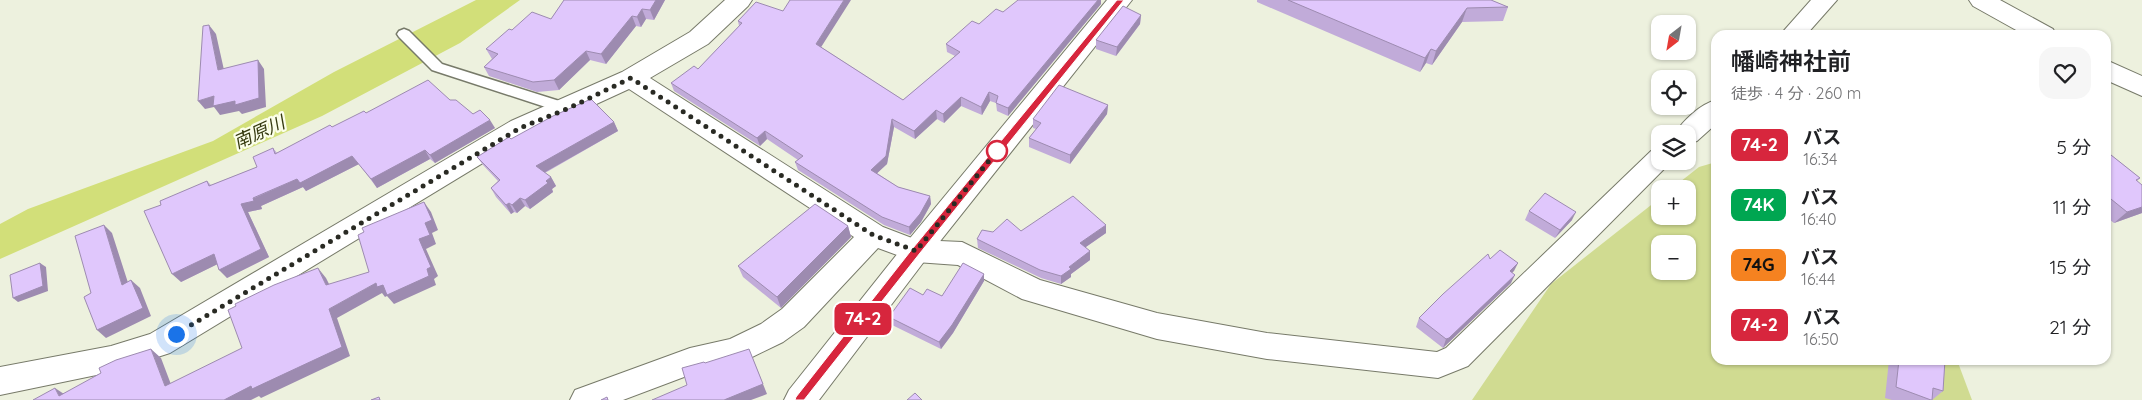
<!DOCTYPE html>
<html lang="ja">
<head>
<meta charset="utf-8">
<style>
  :root { --surface:#fff; --page:#f6f6f6; --text:#202124; --muted:#757577 }
  body { margin:0; font-family:Quicksand,"Noto Sans JP",sans-serif; background:var(--page); color:var(--text); height:100vh; display:flex; flex-direction:column; font-size:19px; white-space:nowrap }
  * { box-sizing:border-box; margin:0 }
  p { font-size:16px; color:var(--muted) }
  .icon { flex:none; width:28px; height:28px; fill:none; stroke:currentColor; stroke-width:2; stroke-linecap:round; stroke-linejoin:round }
  .map { position:relative; flex:1; overflow:hidden }
  .panel { position:absolute; left:1711px; top:30px; width:400px; height:335px; display:flex; flex-direction:column; background:var(--surface); border-radius:15px; box-shadow:0 1px 4px #0004 }
  .panel>* { flex:none }
  .badge { padding:0 10px; border-radius:8px; font-size:18px; line-height:32px }
  .needle { width:32px; rotate:211deg }
  .controls { position:absolute; left:1651px; top:15px; display:grid; gap:10px }
  .controls a { display:grid; place-items:center; width:45px; height:45px; border-radius:10px; background:var(--surface); box-shadow:0 1px 4px #0004; font-size:25px }
  .you { position:absolute; width:25px; height:25px; margin:-12px; border:4px solid #fff; border-radius:50%; background:#1a73e8; box-shadow:0 0 0 8px #1a73e833 }
  .map>.badge { position:absolute; translate:-50% -50%; box-shadow:0 0 0 2px #fff }
  .round { display:grid; place-items:center; flex:none; width:52px; height:52px; border-radius:15px; background:var(--page) }
  .head { display:flex; align-items:center; justify-content:space-between; height:85px; padding:0 20px }
  h1 { font-size:24px; font-weight:600; line-height:38px }
  ul { padding:0; list-style:none }
  li { display:flex; align-items:center; gap:15px; height:60px; padding:0 20px }
  li div { flex:1 }
  li b { display:block; font-size:19px }
  li em { font-style:normal }
  li .badge { min-width:55px; font-weight:700; text-align:center }
  .map>svg:first-child { display:block }
  .green { fill:#d0db91; fill-rule:evenodd }
  .water { fill:#d2df79 }
  .lines { fill:none; stroke-linecap:round; stroke-linejoin:round }
  .service-casing { stroke:#777a69; stroke-width:3 }
  .minor-casing { stroke:#777a69; stroke-width:2 }
  .secondary-casing { stroke:#777a69; stroke-width:2 }
  .service { fill:#fff; fill-rule:evenodd }
  .minor { fill:#fff; fill-rule:evenodd }
  .secondary { fill:#fff; fill-rule:evenodd }
  .wall { fill:#c1abd9 }
  .shaded-wall { fill:#9d8bb0 }
  .building { fill:#e0c7fc; stroke:#9d8bb0 }
  .line { fill:#d7263d; stroke:#fff }
  .walk { stroke:#292a23; stroke-width:5; stroke-dasharray:0 9 }
  .stop-dot { fill:#fff; stroke:#d7263d; stroke-width:2.5 }
  .labels { text-anchor:middle; dominant-baseline:central; stroke-width:4.5; stroke-linejoin:round; paint-order:stroke }
  .water-label { font-size:18px; font-style:italic; fill:#363b10; stroke:#fbfeeb }
</style>
</head>
<body>
<div class="map">
<svg width="2142" height="400" viewBox="0 0 2142 400">
  <rect width="100%" height="100%" fill="#edf1de"/>
  <!-- green -->
  <path class="green" d="M1716,162V360H1957L1972,400H1472L1551,284L1660,198V216H1688V189H1671L1699,167ZM1660,244H1688V271H1660Z"/>
  <!-- water -->
  <path class="water" d="M476,0H520L460,43L322,116L0,259V224L28,209L213,141L334,72Z"/>
  <g class="lines">
    <defs>
      <path id="service" d="M404,29L409,31L442,64L572,105L574,109L572,113L567,114L432,70L399,37L397,34L399,31Z"/>
      <path id="minor" d="M725,0H752L748,6L708,44L650,78L883,227L917,240L962,242L1040,280L1157,313L1267,333L1437,352L1446,348L1651,151L1660,148V161H1672L1468,366L1438,378L1267,359L1157,339L1022,299L958,265L916,262L878,248L804,327L783,342L746,360L692,374L623,400H570L575,390L690,348L730,339L761,324L782,309L854,237L629,89L529,135L170,353L111,372L0,395V367L111,346L150,334L511,121L622,72L690,32Z
        M1811,0H1837L1806,35H1780Z
        M1969,0H2000L2053,29L2056,35H2025L1973,6Z
        M2106,60L2142,76V96L2106,80Z
        M1716,100V124L1697,141L1688,144V134H1675C1683,120 1701,104 1716,100Z"/>
      <path id="secondary" d="M1107,0H1132L926,259L819,400H784L789,390L906,243Z"/>
    </defs>
    <!-- service casing -->
    <use href="#service" class="service-casing"/>
    <!-- minor casing -->
    <use href="#minor" class="minor-casing"/>
    <!-- secondary casing -->
    <use href="#secondary" class="secondary-casing"/>
    <!-- service -->
    <use href="#service" class="service"/>
    <!-- minor -->
    <use href="#minor" class="minor"/>
    <!-- secondary -->
    <use href="#secondary" class="secondary"/>
  </g>
  <!-- wall -->
  <path class="wall" d="M564,0H665L654,20L646,19L641,27L636,26L606,64L590,60L559,90L537,92L489,76L484,67L492,59L486,49L512,30L551,19Z
    M1257,0H1491L1508,7L1503,21L1462,22L1432,65L1426,63L1420,72L1257,2Z
    M1101,4L1008,116L997,111L996,103L990,101L982,115L961,106L944,123L937,119L915,139L894,127L887,164L877,173L898,187L930,196L931,204L921,222L910,235L884,225L798,170L795,162L798,160L767,139L760,146L674,91L671,83L698,69L739,26L738,21L783,11L821,47L903,100L955,56L947,52L946,44L979,24L1003,12Z
    M1141,15L1140,24L1116,56L1096,49V40Z
    M450,100L495,128L435,163L430,159L377,188L359,164L306,191L303,187L261,206L262,209L248,212L269,257L227,278L217,264L181,282L161,205L207,181L211,185L257,167L273,148L277,153L332,127L366,113Z
    M1108,105L1107,114L1070,164L1029,147V138L1036,129L1033,128V119Z
    M614,122L618,131L545,173L551,177L556,186L552,189L553,192L530,209L525,206L517,213L514,212L511,214L496,197L491,188L498,181L483,165L477,157L511,139Z
    M2106,151L2140,178L2137,181L2142,213L2114,223L2106,217Z
    M1529,211L1572,220L1555,238L1525,220Z
    M848,226L851,237L781,308L743,277L738,266Z
    M993,232L1106,233L1086,247L1090,260L1071,274V277L1061,284L1041,278L978,248L977,239Z
    M1490,259L1518,263L1512,273L1511,283L1445,346L1443,348L1416,327L1419,318Z
    M984,274V281L953,333L941,349L890,324L889,317L923,295L942,296Z
    M1889,360H1947L1945,362L1943,391L1932,400H1892L1885,398Z"/>
  <!-- shaded-wall -->
  <path class="shaded-wall" d="M656,0H665L654,20L650,10Z
    M844,0H851L818,52L816,44Z
    M1098,0H1101V4L1008,116V108Z
    M1467,8L1462,22L1432,65L1436,51Z
    M642,9L646,19L641,27L637,17Z
    M1141,15L1140,24L1116,56L1117,47Z
    M632,16L636,26L606,64L601,54Z
    M209,25L216,34L226,79L218,70Z
    M1431,49L1426,63L1420,72L1425,58Z
    M586,51L590,60L559,90L554,80Z
    M258,60L264,69L266,107L242,114L239,111L220,115L214,107L205,109L198,101L214,96Z
    M989,92L990,101L982,115L981,107Z
    M961,97V106L944,123L943,114Z
    M1108,105L1107,114L1070,164V155Z
    M936,110L937,119L915,139L914,131Z
    M892,119L894,127L887,164L872,178L871,170Z
    M490,120L495,128L435,163L430,155Z
    M614,122L618,131L540,175L536,166Z
    M765,131L767,139L760,146L757,138Z
    M425,150L430,159L377,188L371,179Z
    M352,156L359,164L306,191L303,187L261,206L262,209L248,212L269,257L227,278L219,270L241,204L297,179Z
    M551,177L556,186L552,189L553,192L530,209L525,200L546,181Z
    M930,196L931,204L921,222L910,235L909,227Z
    M520,198L525,206L517,213L512,205Z
    M424,202L431,212L438,230L432,233L436,244L426,249L438,276L434,279L436,285L394,304L387,296L385,297L382,293L337,318L350,356L261,398L259,396L251,400H224L329,309L376,283L427,269L419,239L425,223Z
    M509,203L514,212L511,214L506,205Z
    M2142,207V213L2114,223L2127,212Z
    M1576,212L1572,220L1555,238L1560,230Z
    M104,225L112,233L131,292L122,285Z
    M1106,225V233L1080,251V243Z
    M848,226L851,237L781,308L777,297Z
    M1090,251V260L1071,274V277L1061,284V276L1069,267Z
    M214,254L222,262L181,282L172,274Z
    M40,263L46,267L48,291L18,302L13,298Z
    M1518,263L1514,271L1506,279L1510,271Z
    M318,268L326,278L334,294L326,285Z
    M984,274V281L953,333L941,349L939,342Z
    M1515,275L1511,283L1445,346L1443,348L1446,339Z
    M131,280L140,288L151,316L106,338L97,330Z
    M151,349L161,358L175,395L165,386Z
    M753,359L767,394L751,400H724Z
    M55,388L67,396H59Z"/>
  <!-- building -->
  <path class="building" d="M564,0H656L650,10L642,9L637,17L632,16L601,54L586,51L554,80L533,82L484,67L498,54L486,49L509,29L512,30L532,12L551,19Z
    M790,0H844L816,44L903,100L960,52L946,44L972,21L979,24L996,9L1003,12L1018,0H1098L1008,108L996,103L998,96L989,92L981,107L961,97L943,114L936,110L914,131L892,119L886,156L871,170L898,187L930,196L920,214L909,227L882,217L795,162L803,156L765,131L757,138L671,83L694,66L698,69L742,23L738,21L756,2L783,11Z
    M1288,0H1491L1508,7L1467,8L1436,51L1431,49L1425,58Z
    M1123,6L1141,15L1117,47L1096,40Z
    M209,25L218,70L258,60L259,98L235,105V101L213,106L214,96L198,101L203,26Z
    M428,80L450,100H456L473,114L480,110L490,120L430,155L425,150L371,179L352,156L300,183L297,179L253,198L254,201L241,204L261,249L219,270L214,254L172,274L144,211L161,205L160,201L207,181L209,186L257,167L253,157L273,148L275,154L330,125L332,127L364,111L366,113Z
    M1059,85L1108,105L1070,155L1029,138L1041,123L1033,119Z
    M591,99L614,122L536,166L551,177L546,181L548,183L525,200L520,198L512,205L509,203L506,205L491,188L500,180L477,157L509,137L511,139L553,116Z
    M2106,151L2140,178L2136,180L2142,185V207L2127,212L2106,195Z
    M1545,193L1576,212L1560,230L1529,211Z
    M1073,196L1106,225L1080,243L1090,251L1069,267L1071,269L1061,276L1040,270L977,239L982,230L993,232L1007,219L1021,231Z
    M424,202L432,220L425,223L430,235L419,239L431,267L427,269L429,276L387,295L383,285L377,287L376,283L329,309L342,347L252,389L251,386L224,400H33L55,388L59,396L101,373L99,368L116,360L151,349L165,386L242,348L228,310L236,306L235,304L274,285L318,268L326,285L369,272L358,235L364,232L362,228Z
    M815,204L848,226L777,297L738,266Z
    M104,225L122,285L131,280L143,308L97,330L84,297L91,293L75,236Z
    M1500,250L1518,263L1510,271L1515,275L1449,338L1446,339L1419,318L1443,294L1488,254L1490,259Z
    M40,263L43,286L13,298L10,275Z
    M963,263L984,274L952,325L939,342L889,317L910,288L923,295L927,289L942,296Z
    M749,349L763,384L724,400H652L687,385L682,368L704,362L705,363Z
    M1899,360H1945L1943,391L1933,388L1932,400H1931L1896,387Z
    M915,393L922,400H907Z
    M379,397L380,400H371Z
    M607,397L608,400H601Z"/>
  <!-- line -->
  <path class="line" d="M1117,0H1124L920,253L804,400H795L796,397L913,248Z"/>
  <g class="lines">
    <!-- walk -->
    <path class="walk" d="M176,334L520,128L567,109L631,78L873,235L916,251L1000,147L997,151"/>
  </g>
  <!-- markers -->
  <circle class="stop-dot" cx="997" cy="151" r="10"/>
  <g class="labels">
    <!-- water labels -->
    <g class="water-label">
      <text transform="translate(259 132) rotate(-24)">南原川</text>
    </g>
  </g>
</svg>
<div class="controls">
<a><svg class="needle" viewBox="-14 -14 28 28"><path d="M0-13l5 13h-10z" fill="#e53935"/><path d="M0 13l5-13h-10z" fill="#757577"/></svg></a>
<a><svg class="icon" aria-label="locate" viewBox="0 0 24 24"><circle cx="12" cy="12" r="6"/><path d="M12 2v4M12 18v4M2 12h4M18 12h4"/></svg></a>
<a><svg class="icon" aria-label="layers" viewBox="0 0 24 24"><path d="M12 4l9 5-9 5-9-5zM3 14l9 5 9-5"/></svg></a>
<a>+</a>
<a>−</a>
</div>
<div class="you" style="left:176px;top:334px"></div>
<b class="badge" style="left:863px;top:319px;background:#d7263d;color:#fff">74-2</b>
<section class="panel">
<div class="head"><div><h1>幡崎神社前</h1><p>徒歩 · 4 分 · 260 m</p></div><a class="round"><svg class="icon" aria-label="heart" viewBox="0 0 24 24"><path d="M12 20l-8-8c-3-5 5-10 8-4 3-6 11-1 8 4z"/></svg></a></div>
<ul>
<li><span class="badge" style="background:#d7263d;color:#fff">74-2</span><div><b>バス</b><p>16:34</p></div><em>5 分</em></li>
<li><span class="badge" style="background:#00a651;color:#fff">74K</span><div><b>バス</b><p>16:40</p></div><em>11 分</em></li>
<li><span class="badge" style="background:#f58220;color:#111">74G</span><div><b>バス</b><p>16:44</p></div><em>15 分</em></li>
<li><span class="badge" style="background:#d7263d;color:#fff">74-2</span><div><b>バス</b><p>16:50</p></div><em>21 分</em></li>
</ul>
</section>
</div>
</body>
</html>
